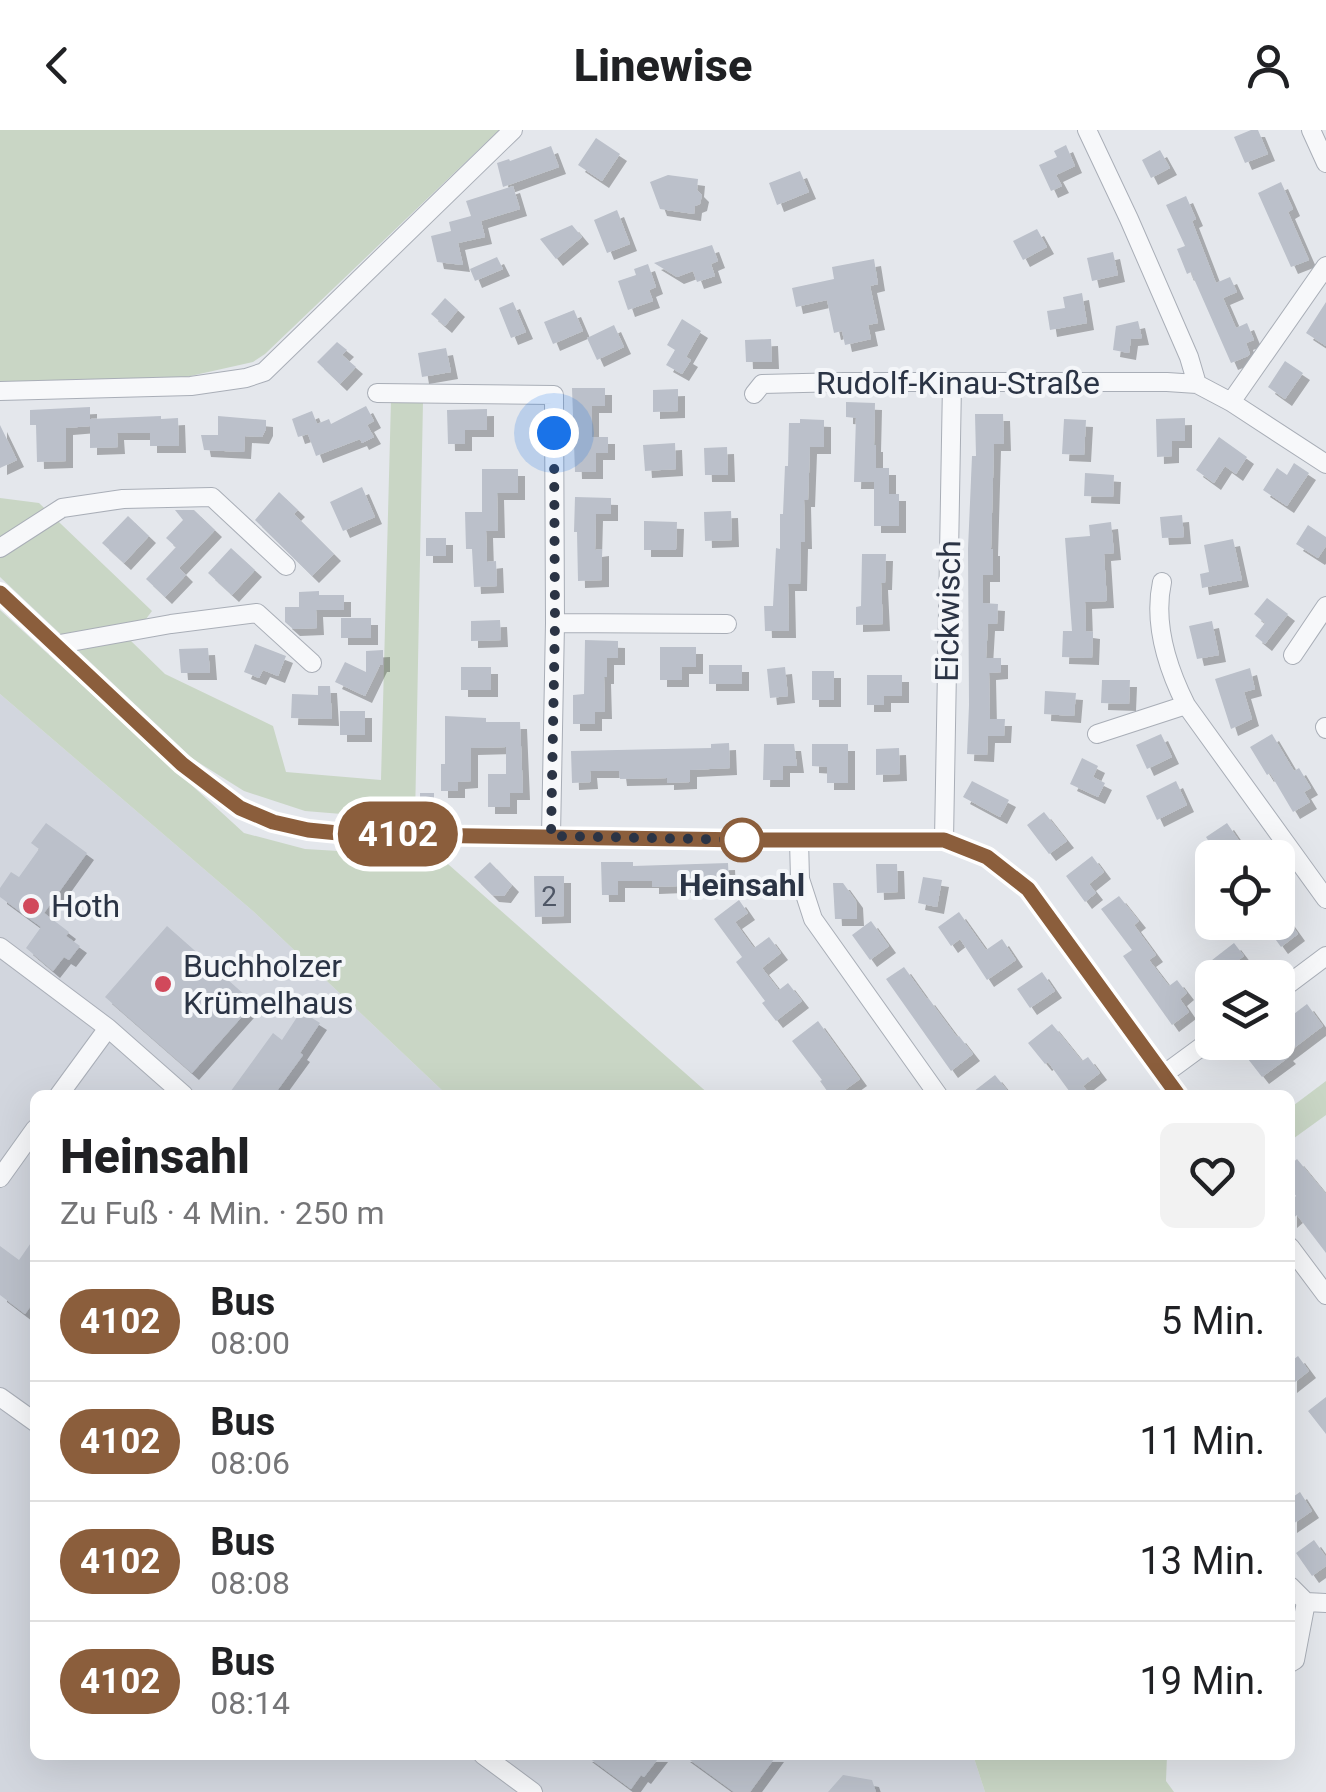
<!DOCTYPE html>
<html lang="de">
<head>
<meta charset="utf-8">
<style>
  :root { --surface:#fff; --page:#f2f2f2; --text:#202124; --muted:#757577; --line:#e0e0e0 }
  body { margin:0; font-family:Roboto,sans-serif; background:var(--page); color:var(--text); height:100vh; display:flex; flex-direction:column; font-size:38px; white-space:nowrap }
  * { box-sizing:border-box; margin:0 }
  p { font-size:32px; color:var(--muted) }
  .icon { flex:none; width:55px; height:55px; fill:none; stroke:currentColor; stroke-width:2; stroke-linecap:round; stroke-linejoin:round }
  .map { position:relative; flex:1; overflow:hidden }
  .panel { position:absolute; left:30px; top:960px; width:1265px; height:670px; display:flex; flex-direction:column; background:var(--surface); border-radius:15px; box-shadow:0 10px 40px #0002 }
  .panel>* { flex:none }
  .badge { padding:0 20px; border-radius:32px; font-size:35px; line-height:65px }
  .fabs { position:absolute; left:1195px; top:710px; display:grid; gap:20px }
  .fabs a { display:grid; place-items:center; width:100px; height:100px; border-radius:15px; background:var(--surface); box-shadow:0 10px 40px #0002; font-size:50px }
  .you { position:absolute; width:50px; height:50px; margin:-25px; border:8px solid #fff; border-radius:50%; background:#1a73e8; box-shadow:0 0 0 15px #1a73e833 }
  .map>.badge { position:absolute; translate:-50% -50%; box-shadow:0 0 0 5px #fff }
  .round { display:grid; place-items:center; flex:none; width:105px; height:105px; border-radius:15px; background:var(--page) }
  .summary { display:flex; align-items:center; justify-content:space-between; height:170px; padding:0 30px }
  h1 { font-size:48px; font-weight:800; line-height:75px }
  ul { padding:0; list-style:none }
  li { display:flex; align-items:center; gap:30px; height:120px; padding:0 30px; border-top:2px solid var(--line) }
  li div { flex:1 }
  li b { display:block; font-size:38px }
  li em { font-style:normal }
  li .badge { min-width:110px; font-weight:700; text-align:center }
  header { display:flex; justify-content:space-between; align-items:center; height:130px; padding:0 30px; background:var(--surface); font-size:45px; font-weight:800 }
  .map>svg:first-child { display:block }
  .built { fill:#d2d6de }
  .green { fill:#c9d6c5 }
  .building { fill:#bbc0ca; filter:url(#shadow) }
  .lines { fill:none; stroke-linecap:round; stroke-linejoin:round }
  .street-casing { stroke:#a9aeb7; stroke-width:20 }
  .street { stroke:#f7f8fa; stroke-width:18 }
  .line-casing { stroke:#fff; stroke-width:22 }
  .line { stroke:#8b5e3c; stroke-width:15 }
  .walk { stroke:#2b3445; stroke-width:10; stroke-dasharray:0 18 }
  .stop-dot { fill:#fff; stroke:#8b5e3c; stroke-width:5 }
  .poi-dot { fill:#d1495b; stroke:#f4f6f9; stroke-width:4 }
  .labels { text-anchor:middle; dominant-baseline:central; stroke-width:8; stroke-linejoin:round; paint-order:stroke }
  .number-label { font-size:28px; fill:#4f5766 }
  .street-label { font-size:32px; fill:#2b3445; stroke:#f4f6f9 }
  .stop-label { font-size:32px; font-weight:bold; fill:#2b3445; stroke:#f4f6f9 }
  .poi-label { font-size:32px; fill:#2b3445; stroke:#f4f6f9; text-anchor:start }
</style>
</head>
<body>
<header><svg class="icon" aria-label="back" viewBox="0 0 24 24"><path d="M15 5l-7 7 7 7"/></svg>Linewise<svg class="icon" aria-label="person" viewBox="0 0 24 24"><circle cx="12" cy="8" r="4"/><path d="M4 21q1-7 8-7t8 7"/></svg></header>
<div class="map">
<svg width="1326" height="1662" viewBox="0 0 1326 1662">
  <defs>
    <filter id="shadow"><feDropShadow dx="7" dy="7" stdDeviation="0" flood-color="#0004"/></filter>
  </defs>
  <rect width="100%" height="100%" fill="#e4e7ec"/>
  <!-- built -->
  <path class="built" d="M0,564L254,782L447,965H35V1625H973L985,1662H0Z"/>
  <!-- green -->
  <path class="green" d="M0,0H499L265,224L253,232L186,247L0,252Z
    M391,270L423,271L415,690L305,681L244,661L193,629L0,447V368L39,373L152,481L130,510L165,544L273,596L286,642L381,650Z
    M0,480L244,703L305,719L440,727L710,965H447L254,782L0,564Z
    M1326,951V985L1290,1011V978Z
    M973,1625H1167L1166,1651L1174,1662H985Z"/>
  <!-- building -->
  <path class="building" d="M1251,0H1258L1268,24L1245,33L1234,7Z
    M596,8L620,24L602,51L578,35Z
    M1066,15L1075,36L1056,45L1062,56L1051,61L1039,35L1057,27L1054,21Z
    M551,16L559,37L503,57L497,33L509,29L510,31Z
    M1160,20L1170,38L1151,48L1142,30Z
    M800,41L809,62L777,75L769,53Z
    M668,45L698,49L697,60L702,65L700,74L695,76L694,84L660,79L650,52Z
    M1281,52L1293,79L1288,82L1309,130L1291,137L1258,63Z
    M513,56L520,79L481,91L485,107L458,113L463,135L437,132L431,106L451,101L449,92L471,86L466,71Z
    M1186,66L1196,89L1192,91L1216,153L1230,147L1237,162L1223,168L1236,198L1247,193L1254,210L1246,213L1250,224L1248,226L1231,233L1191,142L1187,144L1177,119L1185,116L1166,75Z
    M617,80L630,114L607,123L594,90Z
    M572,95L582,107L556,129L540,109Z
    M1037,99L1047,117L1023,130L1013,111Z
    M712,115L718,131L711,134L715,146L697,152L693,141L677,147L654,133Z
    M1113,122L1118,145L1092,151L1087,128Z
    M497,127L503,139L475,151L470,139Z
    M874,129L878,154L870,156L878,193L868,195L871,209L845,215L842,201L834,203L827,170L796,177L792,158L834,149L832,137Z
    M648,134L656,157L649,160L653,171L628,180L618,151L636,145L634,139Z
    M1082,163L1087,193L1050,200L1047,181L1065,178L1063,167Z
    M445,168L458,180L445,196L431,184Z
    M513,172L526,202L511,208L499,178Z
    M1326,172V216L1306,203Z
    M574,180L583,201L553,214L544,192Z
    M682,189L701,201L686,227L691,230L682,244L666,235L675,220L667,215Z
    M1138,191L1142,208L1131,209L1129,223L1113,220L1116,196Z
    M614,195L624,217L597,230L587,208Z
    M771,209L772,232H746L745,210Z
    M337,212L347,220L342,225L356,237L340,254L317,232Z
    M446,218L451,242L422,247L418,223Z
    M1285,231L1303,243L1285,269L1268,257Z
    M572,258H605V276H592V307H608V323H596V342H575Z
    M678,259V281L653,282V260Z
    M846,272L875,273L874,315H876V338H889V364H899V396H874V352H854L856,288L846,287Z
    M366,276L374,291L367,295L374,307L362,313L360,309L316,326L308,304L298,307L292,289L312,281L317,294L329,289L331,294Z
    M90,277V289L161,286V289L178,288L179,316H150V303H117L118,317L90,318V296L66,298V331L37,332L36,295H30V280Z
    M487,279V300H465V314H448L447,280Z
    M975,284H1003L1004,314H994L991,419H993V445H983V473L998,474L997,494H988L986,528H1001V542L989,543L990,589H1005L1004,606H988L987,625L967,624L969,575L968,419L972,326H976Z
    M218,286L266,290V299L262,307L245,306L244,322L204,320L201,305H218Z
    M1185,288V311H1172V326L1157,327L1156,289Z
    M800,289L824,290V317H810L808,370H804L805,412H801L800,454H788L789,501H765L764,476H773L776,418L780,419V384H783L785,336H788L789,293H800Z
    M1064,289L1086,290L1084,325L1062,324Z
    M0,295L17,330L0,338Z
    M1219,307L1247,327L1236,344L1225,336L1214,353L1196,340Z
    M675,313L676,339L645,341L643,315Z
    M727,317L728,345H705L704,318Z
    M1294,333L1309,343L1287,376L1263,360L1277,338L1287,345Z
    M482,339H518V363H497L498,401H486L487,432L496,431L497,456L474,457L472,419H466L465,382H482Z
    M1085,343L1114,345L1113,367L1084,366Z
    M362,357L375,387L343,401L330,372Z
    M279,362L298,380L294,384L334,424L312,446L255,390Z
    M575,367L611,368V384H596L595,420L602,419V450L578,451L577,402H574Z
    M175,380H194L215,400L179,438L186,445L165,467L146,449L176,417L166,408L183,390Z
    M731,381L732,410L705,411L704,382Z
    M1182,385L1184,407L1162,408L1160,387Z
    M128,386L149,406L124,433L102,413Z
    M644,391L677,392L676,420H644Z
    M1111,392L1114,423L1104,424L1107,471L1085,472L1086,501L1093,502L1092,528L1062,527L1063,501H1072L1065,408L1090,406L1089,395Z
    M1308,395L1326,407V416L1318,428L1296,414Z
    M426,408H446V426H426Z
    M1233,409L1242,450L1202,458L1200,444L1209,442L1204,415Z
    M231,418L255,440L232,465L208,443Z
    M862,424H886L885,453H881L883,494L856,495V477L861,476Z
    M319,461V465H344V480H316L317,498L293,499L285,492V477H299V462Z
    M1267,468L1288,484L1265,514L1255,506L1265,493L1254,484Z
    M341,488H371V508H341Z
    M500,490L501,510L471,511V491Z
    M1212,491L1219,525L1197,529L1189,496Z
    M585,510L618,511V528H607V547H604L605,582H595V594H573V565L584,564Z
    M255,514L286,526L278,546L263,540L259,548L244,542Z
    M660,517H696V537H682V550H660Z
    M208,518L210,543H181L179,519Z
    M383,520V535H380L365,566L335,552L345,532L366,542V521Z
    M709,535H742V554H709Z
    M461,537H491V560H461Z
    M785,537L788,566L770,568L767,539Z
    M1250,538L1255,559L1244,562L1252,589L1231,599L1215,549Z
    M812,541H834V570H812Z
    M867,545H902V566H884V575H867Z
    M1102,550H1130L1129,574L1101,573Z
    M318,556H330L332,589L291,588L292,564L318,565Z
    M1045,561L1076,563L1074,586L1044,584Z
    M340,581H365V605H340Z
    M445,586L486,588V592H520L523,663H510V677H488V644H506V617L471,618V651L458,652V661H441V634H445Z
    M1161,604L1172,627L1147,639L1136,615Z
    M1272,604L1294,641L1299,638L1311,658L1304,662L1310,672L1293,682L1270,643L1267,645L1250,617Z
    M729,613L730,638L690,640V652L667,653V648L620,649L619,641H590L591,652L572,653L571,621L711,618V614Z
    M764,614H794L797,636H783V650H763Z
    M812,614H848V653H827V637L812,636Z
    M899,618L900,644L876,645V619Z
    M1082,628L1098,636L1093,647L1105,653L1098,667L1070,654Z
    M972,651L1009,670L1000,687L963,667Z
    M1176,651L1187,675L1157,690L1146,666Z
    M420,663H434V686H420Z
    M1044,682L1067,711L1049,724L1027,695Z
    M46,693L87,723L44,783L69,802L66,806L80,816L69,830L64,827L53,841L26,818L41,797L0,767V758L11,742L19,747L39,719L31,713Z
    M1227,693L1242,715L1224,728H1219L1206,707Z
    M1092,726L1104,742L1089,754L1096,763L1085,772L1066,746Z
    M490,732L512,755L504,766L492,765L474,747Z
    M601,732H633V736L728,733L729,754L652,757V751H618V765H602Z
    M876,734H897L898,762L877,763Z
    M534,746H564V786L535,787Z
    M923,747L942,750L937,777L918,773Z
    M833,753H843L856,771L857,789H835Z
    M1119,766L1139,791L1134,795L1156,825L1149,830L1169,856L1177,850L1187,863L1180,869L1189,882L1172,895L1123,826L1132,820L1101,779Z
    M739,770L748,783L735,792L754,818L769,807L781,823L762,838L779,860L788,853L802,871L776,891L762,873L765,871L736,832L742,827L714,789Z
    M1278,776L1298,804L1281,817L1263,792H1278Z
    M959,782L986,820L1002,809L1016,830L987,850L960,809L951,816L938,797Z
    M871,791L889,816L870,830L852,805Z
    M167,796L254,873L192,943L105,867Z
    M1234,813L1244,826L1230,836L1238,848H1211L1203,837Z
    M904,837L927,869L928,868L957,907L959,906L973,924L951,941L886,849Z
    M1042,842L1055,861L1030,878L1017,859Z
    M1307,874L1323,896L1286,924L1289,927L1262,947L1248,929L1271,912H1278V896Z
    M301,881L320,893L300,923L303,925L274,965H228L273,903L282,910Z
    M818,891L860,949L838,965H830L820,951L822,950L792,911Z
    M1052,894L1082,931L1088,927L1100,943L1083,956L1090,965H1072L1048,932L1045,934L1028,913Z
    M995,945L1011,965H969Z
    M1297,1029L1326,1064V1123L1297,1085L1290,1091V1071L1296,1066L1290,1058V1035Z
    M35,1107V1170L25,1184L0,1165V1116L19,1130Z
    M1298,1226L1309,1241L1290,1256V1232Z
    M1326,1267V1304L1308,1281Z
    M1300,1362L1312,1381L1290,1396V1369Z
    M1314,1410L1326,1427V1436L1312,1446L1296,1423Z
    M585,1625H661L644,1647L641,1645L631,1659Z
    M683,1625H777L750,1662H734Z
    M843,1645L872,1650L876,1662H828Z"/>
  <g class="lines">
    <defs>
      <path id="street" d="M1087,0L1129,89L1189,227L1197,254
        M1311,0L1326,33
        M0,261L191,256L246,248L264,242L513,0
        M377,263L554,265L555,493L551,706
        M754,264L762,254L844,252H1167L1197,254L1231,272L1326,334
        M1231,272L1326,136
        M0,418L62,378L123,369L212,367L286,436
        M1162,452C1153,494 1167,537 1186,575L1326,769
        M0,463L182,634L241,678L273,692L307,700L347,703L748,710H944L987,727L1028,759L1178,965
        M555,493L727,494
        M54,515L171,494L257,483L312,533
        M1293,525L1326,476
        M1325,597L1326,599
        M1097,604L1186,575
        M799,710L800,749L813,789L938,965
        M944,710L952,253
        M0,817L108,898
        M1278,862L1326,826
        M1163,945L1212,909
        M59,965L108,898L184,965
        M0,1048L35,999
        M1290,1117L1326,1165
        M0,1267L35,1292
        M1290,1456L1306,1472L1326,1473
        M1290,1533L1295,1530L1306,1472
        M483,1625L533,1662"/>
    </defs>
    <!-- street casing -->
    <use href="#street" class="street-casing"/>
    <!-- street -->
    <use href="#street" class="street"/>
  </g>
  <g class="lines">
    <defs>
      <path id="line" d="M0,463L182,634L240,678L273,692L308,700L348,704L748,710H944L987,727L1028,759L1178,965"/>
    </defs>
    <!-- line casing -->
    <use href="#line" class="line-casing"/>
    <!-- line -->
    <use href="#line" class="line"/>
    <!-- walk -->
    <path class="walk" d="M554,303L555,493L551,706L748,710H742"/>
  </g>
  <!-- markers -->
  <circle class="stop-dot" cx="742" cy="710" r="20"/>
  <g class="poi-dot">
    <circle cx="31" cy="776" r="10"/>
    <circle cx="163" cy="854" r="10"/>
  </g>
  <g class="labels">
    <!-- number labels -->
    <g class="number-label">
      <text x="549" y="766">2</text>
    </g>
    <!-- street labels -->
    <g class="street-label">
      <text x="958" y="253">Rudolf-Kinau-Straße</text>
      <text transform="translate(948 481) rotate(-89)">Eickwisch</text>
    </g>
    <!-- stop labels -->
    <g class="stop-label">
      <text x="742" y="755">Heinsahl</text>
    </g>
    <!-- poi labels -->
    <g class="poi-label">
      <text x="51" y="776">Hoth</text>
      <text x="183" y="836">Buchholzer<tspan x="183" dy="37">Krümelhaus</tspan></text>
    </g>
  </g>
</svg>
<div class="fabs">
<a><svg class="icon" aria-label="locate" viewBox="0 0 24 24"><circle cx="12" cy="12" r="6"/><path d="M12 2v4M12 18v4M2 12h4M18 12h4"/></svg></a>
<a><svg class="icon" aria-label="layers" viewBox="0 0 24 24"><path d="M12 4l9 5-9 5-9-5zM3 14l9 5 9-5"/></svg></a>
</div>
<div class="you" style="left:554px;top:303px"></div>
<b class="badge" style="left:398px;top:704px;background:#8b5e3c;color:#fff">4102</b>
<section class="panel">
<div class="summary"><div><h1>Heinsahl</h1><p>Zu Fuß · 4 Min. · 250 m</p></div><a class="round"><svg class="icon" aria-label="heart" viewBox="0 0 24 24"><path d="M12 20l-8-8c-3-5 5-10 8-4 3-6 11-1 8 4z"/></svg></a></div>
<ul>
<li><span class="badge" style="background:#8b5e3c;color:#fff">4102</span><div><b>Bus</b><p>08:00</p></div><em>5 Min.</em></li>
<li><span class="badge" style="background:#8b5e3c;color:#fff">4102</span><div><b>Bus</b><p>08:06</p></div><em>11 Min.</em></li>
<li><span class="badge" style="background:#8b5e3c;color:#fff">4102</span><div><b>Bus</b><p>08:08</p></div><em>13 Min.</em></li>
<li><span class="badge" style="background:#8b5e3c;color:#fff">4102</span><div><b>Bus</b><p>08:14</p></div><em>19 Min.</em></li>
</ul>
</section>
</div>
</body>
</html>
